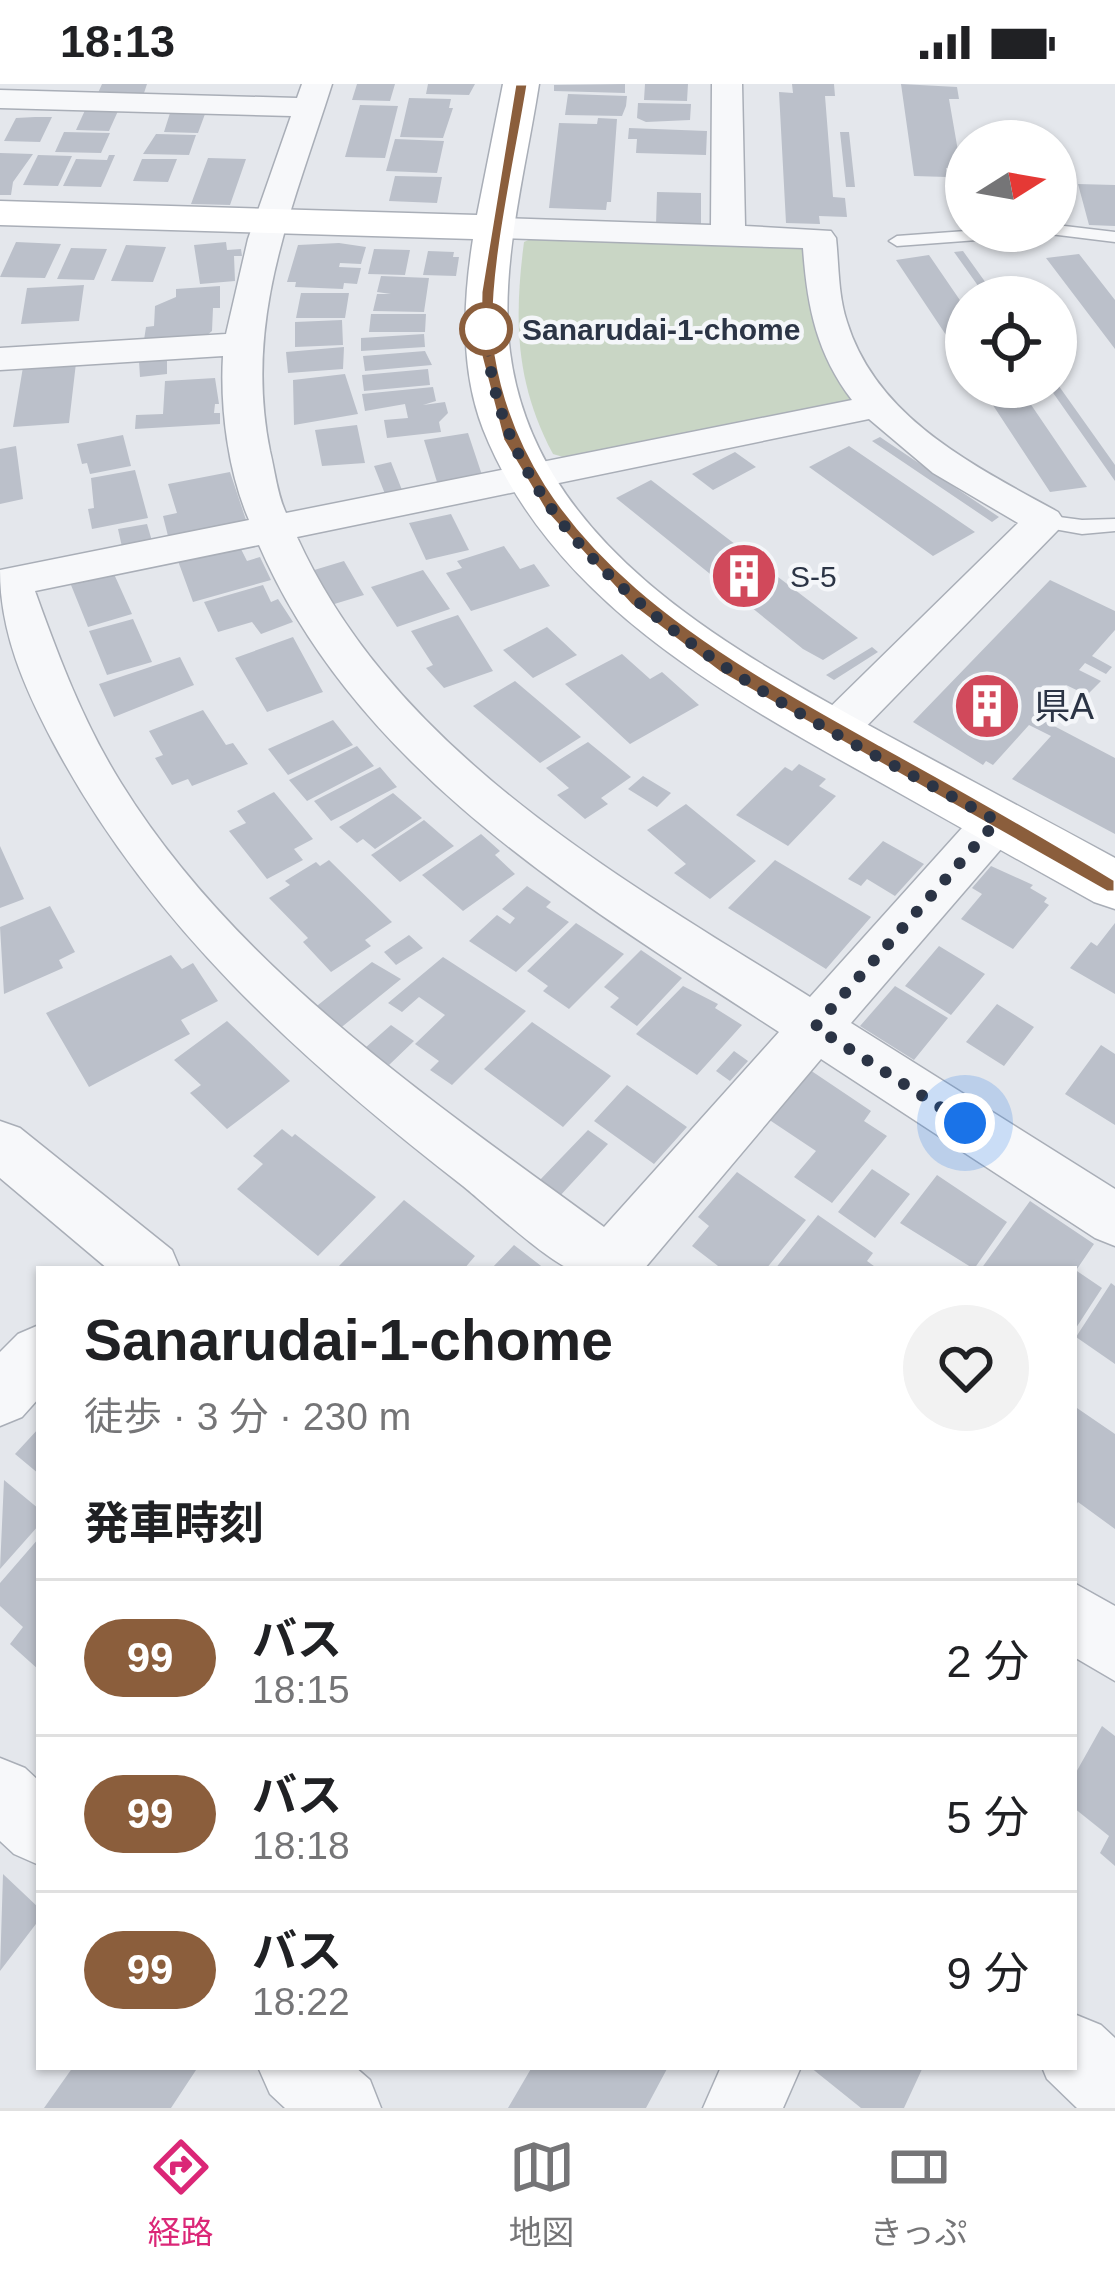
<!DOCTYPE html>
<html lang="ja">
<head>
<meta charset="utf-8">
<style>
  :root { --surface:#fff; --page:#f2f2f2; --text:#202124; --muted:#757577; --line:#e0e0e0; --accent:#db2777 }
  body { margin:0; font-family:Helvetica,"Noto Sans JP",sans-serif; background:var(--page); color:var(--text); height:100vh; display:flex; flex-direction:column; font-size:45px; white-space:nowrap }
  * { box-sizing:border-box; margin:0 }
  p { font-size:39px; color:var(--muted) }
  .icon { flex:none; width:66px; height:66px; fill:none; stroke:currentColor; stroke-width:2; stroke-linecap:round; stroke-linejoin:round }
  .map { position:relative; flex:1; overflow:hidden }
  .panel { position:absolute; left:36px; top:1182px; width:1041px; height:804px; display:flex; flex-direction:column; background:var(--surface); border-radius:0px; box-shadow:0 3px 9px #0004 }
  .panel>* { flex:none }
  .badge { padding:0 24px; border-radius:39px; font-size:42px; line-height:78px }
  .needle { width:78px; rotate:79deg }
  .tools { position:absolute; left:945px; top:36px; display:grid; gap:24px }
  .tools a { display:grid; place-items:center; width:132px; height:132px; border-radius:50%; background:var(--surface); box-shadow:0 3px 9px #0004; font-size:60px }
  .you { position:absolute; width:60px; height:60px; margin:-30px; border:9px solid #fff; border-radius:50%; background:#1a73e8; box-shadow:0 0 0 18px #1a73e833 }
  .map>.badge { position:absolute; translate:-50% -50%; box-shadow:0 0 0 6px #fff }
  h2 { padding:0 48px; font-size:45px; line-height:108px }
  .round { display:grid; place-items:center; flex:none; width:126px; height:126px; border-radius:63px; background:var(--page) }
  .head { display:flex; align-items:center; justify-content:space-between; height:204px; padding:0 48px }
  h1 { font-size:57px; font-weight:800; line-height:90px }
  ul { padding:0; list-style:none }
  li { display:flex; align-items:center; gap:36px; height:156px; padding:0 48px; border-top:3px solid var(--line) }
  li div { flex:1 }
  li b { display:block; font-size:45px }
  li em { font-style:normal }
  li .badge { min-width:132px; font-weight:700; text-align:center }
  .status { display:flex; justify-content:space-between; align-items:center; height:84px; padding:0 60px; background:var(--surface); direction:ltr }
  .status svg { height:33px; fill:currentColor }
  .tab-bar { display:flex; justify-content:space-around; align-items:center; height:168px; border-top:3px solid var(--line); background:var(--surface); font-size:33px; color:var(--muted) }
  .tab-bar a { display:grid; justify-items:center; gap:6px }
  .tab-bar .selected { color:var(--accent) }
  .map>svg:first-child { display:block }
  .green { fill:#c9d6c5 }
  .building { fill:#bbc0ca }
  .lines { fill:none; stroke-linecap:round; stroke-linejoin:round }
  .lane-casing { stroke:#a9aeb7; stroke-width:3 }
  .street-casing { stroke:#a9aeb7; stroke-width:3 }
  .secondary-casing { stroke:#a9aeb7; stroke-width:3 }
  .lane { fill:#f7f8fa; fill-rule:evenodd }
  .street { fill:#f7f8fa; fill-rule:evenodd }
  .secondary { fill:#fff; fill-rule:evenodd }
  .line { fill:#8b5e3c; stroke:#fff; stroke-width:3 }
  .walk { stroke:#2b3445; stroke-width:12; stroke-dasharray:0 21.6 }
  .stop-dot { fill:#fff; stroke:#8b5e3c; stroke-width:6 }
  .labels { text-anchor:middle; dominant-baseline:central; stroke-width:9; stroke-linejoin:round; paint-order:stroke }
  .far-stop-label { font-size:30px; font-weight:bold; fill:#2b3445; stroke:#f4f6f9; text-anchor:start }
  .far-poi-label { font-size:30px; fill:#2b3445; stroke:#f4f6f9; text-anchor:start }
  .poi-label { font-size:36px; fill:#2b3445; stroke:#f4f6f9; text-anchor:start }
</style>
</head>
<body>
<div class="status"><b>18:13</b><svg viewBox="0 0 49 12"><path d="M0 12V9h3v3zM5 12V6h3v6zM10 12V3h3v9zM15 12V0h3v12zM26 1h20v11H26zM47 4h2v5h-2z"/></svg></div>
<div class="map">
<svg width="1115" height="2024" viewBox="0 0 1115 2024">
  <rect width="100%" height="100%" fill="#e4e7ec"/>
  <!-- green -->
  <path class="green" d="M537,152L797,160L809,167L853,310L846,320L570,375L553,370C515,299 514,235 524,158Z"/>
  <!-- building -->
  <path class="building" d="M102,0H147L144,9H98Z
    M357,0H395L390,17L352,16Z
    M428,0H475L469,11L426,10Z
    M625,0V9L554,7V1Z
    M645,0H688L687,17L644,16Z
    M792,0H834L835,12H825L833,113L845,114L847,133L819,132L820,140L786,139L779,8L793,9Z
    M901,0L957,3L959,15H949L958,67H966L962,85L946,84L947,93L914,92Z
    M568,10L627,12L626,22L622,32L565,31Z
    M409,14L451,15L449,24H453L443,54L400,53Z
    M638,19L691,20L690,36L646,38L637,34Z
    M360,21L398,22L385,74L345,73Z
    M86,24L118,27L109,47L76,46Z
    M170,29L205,30L198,49L164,48Z
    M35,33H52L40,58L4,57L16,34Z
    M598,34L617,35L611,118H607L606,126L549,124L559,39L597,40Z
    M629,44L707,47L706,71L636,69L637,55H628Z
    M64,48L110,49L101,69L55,68Z
    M840,48H849L855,103H846Z
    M156,50L196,51L189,71L143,70Z
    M395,55L444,57L437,89L386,87Z
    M0,69L33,70L13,98L11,111H0Z
    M38,71L72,72L58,102L23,101Z
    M109,71H115L101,103L63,102L76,75L107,76Z
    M208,74L246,75L230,121L191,120Z
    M142,75H177L168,98L133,97Z
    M395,92L442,93L437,119L389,117Z
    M1078,100L1115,101V142L1089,141Z
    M657,108L701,109V142L656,141Z
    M16,158L61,160L45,194L0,193Z
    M226,158L227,166L241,165L242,172H234L235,197L200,200L194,161Z
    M339,159L366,163L361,180L340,179L339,183L361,184L357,200L344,199L343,205L295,203L296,198H287L298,161Z
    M126,161L166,163L153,198L111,197Z
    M71,164L107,165L94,196L57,195Z
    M374,165L410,166L405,191L368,190Z
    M428,167L454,168L453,173H459L456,192L423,191Z
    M963,167L996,213H986L954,168Z
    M1079,170L1115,216V265L1046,174Z
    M929,171L966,225V281L896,176Z
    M381,192L429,194L424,228L373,227L377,210H391L377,208Z
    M84,201L79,237L21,240L27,204Z
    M220,202V224H213L212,247L206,252L144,256L146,243L154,242L155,222L176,213V205Z
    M301,209H349L345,234H296Z
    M371,230H426L425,248H369Z
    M342,236L343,261L295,263V238Z
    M424,250L425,263L361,267V254Z
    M344,263L343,285L288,289L286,268Z
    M425,267L432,281L365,287L363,272Z
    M167,275V290L140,293L139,277Z
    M76,279L69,339L13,343L23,283Z
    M428,285L430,301L364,307L362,291Z
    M345,290L358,330L294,341L293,296Z
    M215,294L219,320H215L214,329H220V340L135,345L136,331L163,330L165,297Z
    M1056,298L1115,381V397L1049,303H1056Z
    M433,303L436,317L423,321L445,318L448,329L439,338L441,348L387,354L384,336L408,334L405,320L365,327L362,310Z
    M981,303H1019L1087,403L1050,408Z
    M357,341L365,379L322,382L315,346Z
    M468,349L482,391L437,398L424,356Z
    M123,351L131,382L90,390L87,379L82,380L77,360Z
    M880,353L999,433L992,438L872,357Z
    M16,362L23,415L0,420V365Z
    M849,362L975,448L933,472L809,383Z
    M735,368L756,383L713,406L692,390Z
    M391,378L402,406L385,410L374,382Z
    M135,386L148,434L92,445L88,425L94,424L91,394Z
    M230,388L246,436L169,456L163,432L177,429L168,400Z
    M651,396L858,554L823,576L803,565L616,414Z
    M451,430L469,466L426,476L409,439Z
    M147,440L152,457L122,463L118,445Z
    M504,462L520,485L534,480L550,502L471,527L446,489L462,484L457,477Z
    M241,465L247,477L260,473L271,496L193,518L178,477Z
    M344,477L364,511L331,521L311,487Z
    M423,486L450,525L397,543L371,503Z
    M114,490L132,530L88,543L71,501Z
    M1050,496L1115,527V546L1092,572L1112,583L1106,590L1085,579L1079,586L1101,597L1087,611L1066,601L1037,633L1115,674V750L1012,695L1051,652L1029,641L993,681L986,677L983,681L913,638Z
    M263,501L271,518L278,515L293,538L261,550L252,538L218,548L204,518Z
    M458,531L493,587L444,604L426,584L433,581L411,547Z
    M133,535L152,578L107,591L89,547Z
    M547,543L577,571L533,594L503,566Z
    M293,553L323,608L267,628L235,574Z
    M872,563L878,568L834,596L826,591Z
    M622,570L650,595L662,588L699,621L630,660L565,600Z
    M180,573L194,601L114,633L99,600Z
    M515,597L581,653L540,679L473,622Z
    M203,626L226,661L233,659L248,680L192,702L188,695L172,701L155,674L163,671L149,647Z
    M333,636L353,661L288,691L268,665Z
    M588,658L631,693L601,714L608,720L585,735L557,711L569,704L546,684Z
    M357,662L374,682L307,717L289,696Z
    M799,680L826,695L819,702L836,712L788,762L736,731L785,683L792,687Z
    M380,683L397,703L331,737L314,717Z
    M643,692L671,709L657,723L628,705Z
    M274,708L313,755L294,765L303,776L267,795L229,747L246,739L237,727Z
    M393,709L422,734L375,765L363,755L357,759L339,743Z
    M686,720L756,777L710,815L674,789L686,780L647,746Z
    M424,736L454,762L400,798L371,771Z
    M481,750L500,767L495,771L515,790L463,827L422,791Z
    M883,757L924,780L895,812L867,795L861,802L848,795Z
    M0,762L24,815L0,824Z
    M329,776L392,838L365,856L371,862L331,888L303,858L308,854L269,814L290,801L285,797L316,778L320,782Z
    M775,776L871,833L826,885L728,824Z
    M991,782L1033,801L1030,804L1047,814L1044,818L1049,821L1013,865L961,835L982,810L972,804Z
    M527,802L551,818L546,823L569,838L516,888L469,857L497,831L510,840L515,834L502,825Z
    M50,822L75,868L59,876L63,884L4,910L0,843Z
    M576,839L624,870L569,925L543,907L548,902L527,887Z
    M1115,839V910L1070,884L1091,858L1097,862Z
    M409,851L423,864L396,881L384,868Z
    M939,862L985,890L951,931L905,902Z
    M641,866L682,894L637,942L610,923L619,914L604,903Z
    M171,871L182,885L193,879L218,917L181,936L190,950L89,1003L46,929Z
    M443,873L526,927L452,1001L430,986L439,977L415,960L445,931L419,913L402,928L388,919Z
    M372,878L401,895L338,946L313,925Z
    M683,902L718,920L715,924L742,941L697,991L636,950Z
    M895,902L948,934L914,976L860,942Z
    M997,920L1034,943L1004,982L966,958Z
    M227,937L290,997L227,1045L190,1009L201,1001L174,976Z
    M532,938L611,992L563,1043L484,985Z
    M391,941L414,957L389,981L365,964Z
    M1101,961L1115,970V1041L1065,1010Z
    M734,967L748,977L730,997L716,987Z
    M810,986L871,1027L864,1037L887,1052L832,1119L794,1093L816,1067L768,1035Z
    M627,1001L687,1043L654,1080L594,1037Z
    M282,1045L292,1053L295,1050L376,1113L318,1172L237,1105L263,1080L253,1072Z
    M588,1046L608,1060L558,1114L538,1098Z
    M872,1085L910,1110L875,1154L838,1128Z
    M737,1088L806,1136L766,1185H722L692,1162L709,1142L698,1133Z
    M937,1091L1007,1138L974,1185L900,1139Z
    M404,1116L475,1172L464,1185H336Z
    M1030,1117L1094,1160L1077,1185H981Z
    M818,1131L873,1169L867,1177L878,1185H775Z
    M514,1161L545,1185H491Z
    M1074,1185L1102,1204L1074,1247Z
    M1111,1199L1115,1202V1280L1076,1253Z
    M1074,1322L1115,1350V1445L1078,1418L1074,1424Z
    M39,1344V1390L15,1370Z
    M4,1396L39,1425V1441L0,1485Z
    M39,1454V1586L10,1560L23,1543L0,1522V1499Z
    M1102,1642L1115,1652V1782L1100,1769L1109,1752L1074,1724V1692Z
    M3,1790L39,1824V1836L0,1887Z
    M73,1983H198L171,2024H44Z
    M532,1983H668L646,2024H508Z
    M810,1983H923L904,2024H861Z"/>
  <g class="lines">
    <defs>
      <path id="lane" d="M1056,141L1115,148V158L1050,150L1056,147Z
        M966,147H1040L1032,152L897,162L889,157L897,152Z
        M1044,431L1082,436L1115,435V447L1082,450L1037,442L1034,437Z"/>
      <path id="street" d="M302,0H332C293,124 243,234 270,367C275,387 277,410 286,429L852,316C816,269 807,221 803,164L498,154L481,144L498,134L711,141L712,0H742L745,142L831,147L836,154C839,182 838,211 847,238C877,335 975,382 1058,428L1064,437L1058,446L850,659L834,663L818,659L811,647L818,635L1018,439L933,389L869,335L297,453C395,668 617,792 810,913L980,724L997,719L1014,724L1021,737L1014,750L851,939L1115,1105V1162L1095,1154L821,975L644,1185C623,1185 592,1191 571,1185C550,1179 484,1119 463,1102C301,976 150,841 53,658C24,603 0,548 0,486L249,436C228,388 220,324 223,272L0,286V264L226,250L248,155L291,32L0,24V6L297,14ZM259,461C357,687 581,819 779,948L604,1143C431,1016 236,885 121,699C83,638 59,574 35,507Z
        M0,1037L20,1044L172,1166L180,1185H108L0,1094Z
        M39,1241V1314L22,1333L0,1342V1268L18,1250Z
        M1074,1499L1115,1522V1597L1074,1573Z
        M0,1674L25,1684L39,1697V1781L14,1770L0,1757Z
        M1074,1930L1101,1941L1115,1954V2024H1077L1047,1995L1042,1983H1074Z
        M258,1983H355L370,1996L381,2024H285L270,2010Z
        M721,1983H801L783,2024H703Z"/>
      <path id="secondary" d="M503,0H539C526,85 499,183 510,268C535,461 730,565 883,649C960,691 1038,732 1115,774V825L1094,818C1022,778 950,738 878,697C726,612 551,517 483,345C460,285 463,218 473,155L0,141V117L477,131Z"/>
    </defs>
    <!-- lane casing -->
    <use href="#lane" class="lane-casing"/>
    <!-- street casing -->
    <use href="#street" class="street-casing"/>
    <!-- secondary casing -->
    <use href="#secondary" class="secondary-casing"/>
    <!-- lane -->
    <use href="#lane" class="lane"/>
    <!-- street -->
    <use href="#street" class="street"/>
    <!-- secondary -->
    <use href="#secondary" class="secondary"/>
  </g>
  <!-- line -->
  <path class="line" d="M515,0H528C517,71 485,204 496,271C529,470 724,574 884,663C964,707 1043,752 1115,796V808H1107L719,588L631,521L546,428L503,356L480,268L481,208Z"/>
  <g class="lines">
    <!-- walk -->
    <path class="walk" d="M486,245C499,500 804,630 997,737L815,943L965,1039"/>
  </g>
  <!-- icons -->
  <defs>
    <symbol id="building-disc" viewBox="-11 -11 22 22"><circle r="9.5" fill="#d1495b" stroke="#f4f6f9"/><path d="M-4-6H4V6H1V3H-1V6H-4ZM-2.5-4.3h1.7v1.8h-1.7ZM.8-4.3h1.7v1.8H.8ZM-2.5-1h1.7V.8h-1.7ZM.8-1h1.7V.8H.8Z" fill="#fff"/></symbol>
  </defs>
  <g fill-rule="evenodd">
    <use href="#building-disc" x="706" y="454" width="76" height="76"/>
    <use href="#building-disc" x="949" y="584" width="76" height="76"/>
  </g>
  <!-- markers -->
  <circle class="stop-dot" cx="486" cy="245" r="24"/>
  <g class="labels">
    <!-- far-stop labels -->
    <g class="far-stop-label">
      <text x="522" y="245">Sanarudai-1-chome</text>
    </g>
    <!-- far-poi labels -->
    <g class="far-poi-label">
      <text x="790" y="492">S-5</text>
    </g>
    <!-- poi labels -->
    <g class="poi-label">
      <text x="1034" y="622">県A</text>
    </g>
  </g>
</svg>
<div class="tools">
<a><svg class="needle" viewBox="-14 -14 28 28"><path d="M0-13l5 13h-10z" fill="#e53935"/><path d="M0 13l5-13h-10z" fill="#757577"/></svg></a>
<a><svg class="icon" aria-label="locate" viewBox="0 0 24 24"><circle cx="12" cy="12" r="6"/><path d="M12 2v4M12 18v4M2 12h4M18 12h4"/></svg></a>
</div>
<div class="you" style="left:965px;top:1039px"></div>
<section class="panel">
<div class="head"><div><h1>Sanarudai-1-chome</h1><p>徒歩 · 3 分 · 230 m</p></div><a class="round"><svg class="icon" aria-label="heart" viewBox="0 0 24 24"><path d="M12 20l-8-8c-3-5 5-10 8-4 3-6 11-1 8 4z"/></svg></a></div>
<h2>発車時刻</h2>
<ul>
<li><span class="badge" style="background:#8b5e3c;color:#fff">99</span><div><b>バス</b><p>18:15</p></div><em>2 分</em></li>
<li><span class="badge" style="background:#8b5e3c;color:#fff">99</span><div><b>バス</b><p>18:18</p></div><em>5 分</em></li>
<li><span class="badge" style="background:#8b5e3c;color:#fff">99</span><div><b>バス</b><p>18:22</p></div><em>9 分</em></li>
</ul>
</section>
</div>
<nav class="tab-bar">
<a class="selected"><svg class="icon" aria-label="directions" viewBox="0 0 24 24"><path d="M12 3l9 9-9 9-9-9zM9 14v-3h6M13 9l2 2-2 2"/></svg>経路</a>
<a><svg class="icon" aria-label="map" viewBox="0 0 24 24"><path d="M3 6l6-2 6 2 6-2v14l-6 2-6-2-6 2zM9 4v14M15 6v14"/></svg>地図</a>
<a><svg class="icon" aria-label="tickets" viewBox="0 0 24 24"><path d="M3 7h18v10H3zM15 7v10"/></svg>きっぷ</a>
</nav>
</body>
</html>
